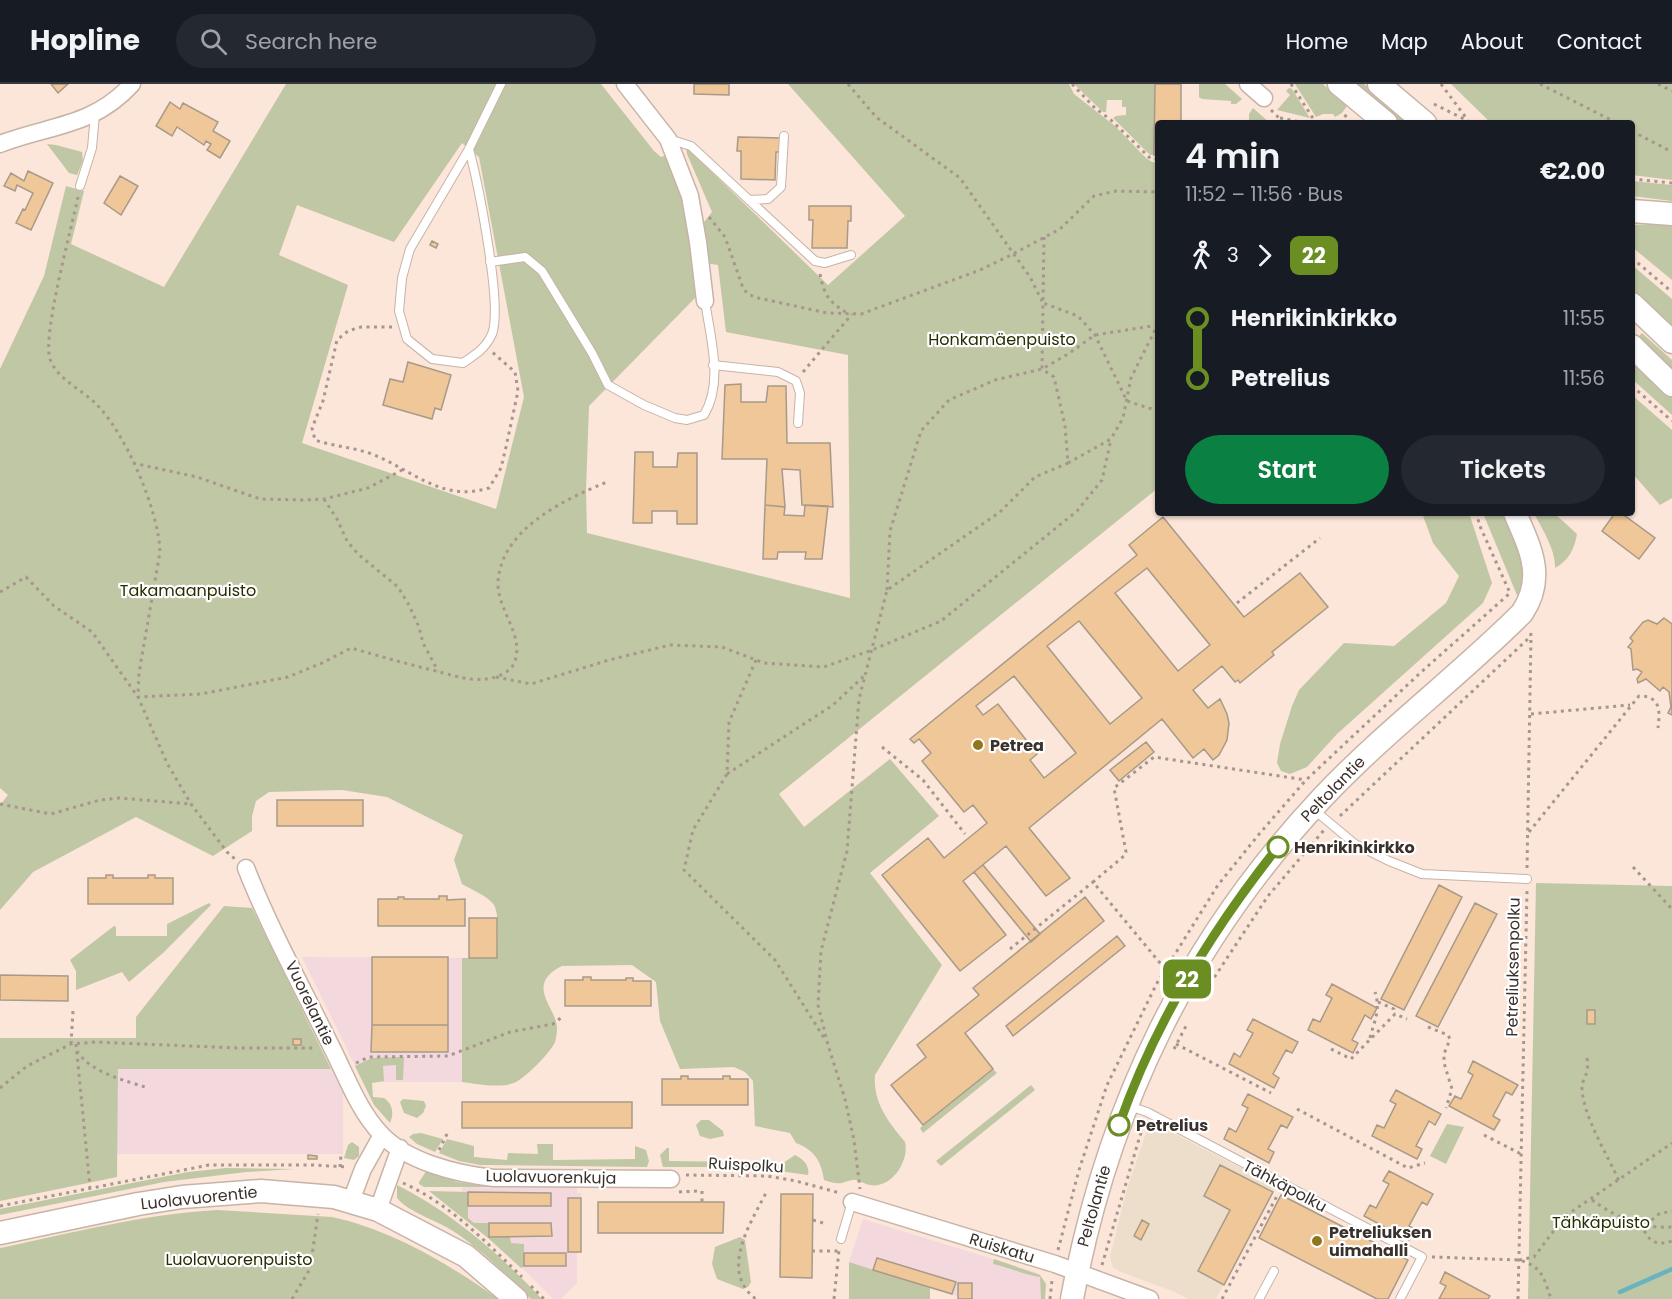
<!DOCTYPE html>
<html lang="en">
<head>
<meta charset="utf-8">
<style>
  :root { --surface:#171b24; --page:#242831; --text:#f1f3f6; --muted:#9ea1a6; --line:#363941; --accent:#0b8043 }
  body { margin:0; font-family:Poppins,sans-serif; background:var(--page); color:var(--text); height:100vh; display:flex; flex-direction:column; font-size:22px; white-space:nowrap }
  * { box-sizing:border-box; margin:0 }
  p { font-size:20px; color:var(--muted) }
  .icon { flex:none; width:33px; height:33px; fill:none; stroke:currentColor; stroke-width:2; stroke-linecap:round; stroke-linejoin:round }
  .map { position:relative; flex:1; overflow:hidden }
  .panel { position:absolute; left:1155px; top:36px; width:480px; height:396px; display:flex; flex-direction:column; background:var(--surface); border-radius:6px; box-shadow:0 2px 4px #0004 }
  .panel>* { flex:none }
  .badge { padding:0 12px; border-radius:9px; font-size:21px; line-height:39px }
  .map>.badge { position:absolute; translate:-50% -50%; box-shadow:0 0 0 3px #fff }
  .legs { display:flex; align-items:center; gap:9px; height:66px; padding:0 30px; font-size:20px }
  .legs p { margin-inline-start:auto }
  .headline { display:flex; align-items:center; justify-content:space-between; height:102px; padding:0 30px }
  h1 { font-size:33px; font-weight:600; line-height:45px }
  .cta { display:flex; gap:12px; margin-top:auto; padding:12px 30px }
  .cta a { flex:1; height:69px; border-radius:36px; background:var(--accent); color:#fff; font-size:24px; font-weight:600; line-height:69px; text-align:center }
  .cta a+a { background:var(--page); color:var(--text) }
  ul { padding:0 30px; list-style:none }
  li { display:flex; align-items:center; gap:21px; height:60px; font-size:22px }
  li i { display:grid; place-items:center; width:9px; height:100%; margin:0 8px; background:currentColor }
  li i::after { content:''; width:15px; height:15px; margin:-8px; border:4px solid; border-radius:50%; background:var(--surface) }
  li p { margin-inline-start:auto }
  li:first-child i { background:linear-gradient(#0000 50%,currentColor 0) }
  li:last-child i { background:linear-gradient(currentColor 50%,#0000 0) }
  header { display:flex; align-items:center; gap:36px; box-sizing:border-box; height:84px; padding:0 30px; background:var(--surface); border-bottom:2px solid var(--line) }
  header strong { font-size:28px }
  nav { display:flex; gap:33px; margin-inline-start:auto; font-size:21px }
  .search { width:420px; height:54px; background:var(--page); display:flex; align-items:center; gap:15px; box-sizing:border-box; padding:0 21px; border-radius:33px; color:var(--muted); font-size:22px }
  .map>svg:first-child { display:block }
  .industrial { fill:#f3d9dd }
  .education { fill:#eddecb }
  .green { fill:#c0c7a4; fill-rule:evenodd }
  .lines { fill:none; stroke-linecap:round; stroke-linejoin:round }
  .stream { stroke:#69b3bf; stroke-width:4.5 }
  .building { fill:#efc798; stroke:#a89a88; stroke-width:1.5; fill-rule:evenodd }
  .lane-casing { stroke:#c8b3a7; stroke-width:10 }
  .street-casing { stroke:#c8b3a7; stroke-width:19 }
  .secondary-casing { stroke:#c8b3a7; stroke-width:25 }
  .path { stroke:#a7968d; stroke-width:3; stroke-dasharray:3 4.5; stroke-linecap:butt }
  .lane { stroke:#fff; stroke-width:8 }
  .street { stroke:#fff; stroke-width:16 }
  .secondary { stroke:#fff; stroke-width:22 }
  .line-1-casing { stroke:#fff; stroke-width:14 }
  .line-1 { stroke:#6b8e23; stroke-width:9 }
  .poi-dot { fill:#92751c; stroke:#fff; stroke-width:2 }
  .stop-1-dot { fill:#fff; stroke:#6b8e23; stroke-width:3 }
  .labels { text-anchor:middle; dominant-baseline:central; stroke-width:4.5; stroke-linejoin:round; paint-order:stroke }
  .park-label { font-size:16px; fill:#282d02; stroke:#fff }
  .poi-label { font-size:16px; font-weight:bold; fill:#3a312c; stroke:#fff; text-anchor:start }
  .street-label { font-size:16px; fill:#3a312c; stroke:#fff }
  .stop-label { font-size:16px; font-weight:bold; fill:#3a312c; stroke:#fff; text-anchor:start }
</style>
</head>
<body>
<header>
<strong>Hopline</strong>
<div class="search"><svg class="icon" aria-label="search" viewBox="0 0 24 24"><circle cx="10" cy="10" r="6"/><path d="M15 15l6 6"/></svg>Search here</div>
<nav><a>Home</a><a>Map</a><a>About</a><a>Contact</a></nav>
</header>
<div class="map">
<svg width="1672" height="1215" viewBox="0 0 1672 1215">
  <rect width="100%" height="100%" fill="#fce5d9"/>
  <!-- industrial -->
  <path class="industrial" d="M302,873L462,874V998H363Z
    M117,985H331L343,1009V1070H117Z
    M462,1103L577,1104V1109H581V1114L577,1115V1199L561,1215H553L512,1174L462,1131Z
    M863,1135L1038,1189L1046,1200L1045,1215H966L849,1178Z"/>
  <!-- education -->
  <path class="education" d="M1150,1037L1276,1102L1216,1215H1188L1175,1208L1121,1188L1113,1183L1110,1173L1126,1108Z"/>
  <!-- green -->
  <path class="green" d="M286,0H601L654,67L661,73L666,71C686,117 694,163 695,214L589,322L586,406L587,449L850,514L848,271L726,248L718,181L705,179L701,142L712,128L687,70L686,63L828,201L905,132L788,0H1069L1074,10L1115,42L1146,74L1152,78L1158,79V404L779,710L804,743L890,675L939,732L870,789L942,881L875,991C873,1019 888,1037 905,1058C909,1074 896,1098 878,1101C869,1103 863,1098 856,1096C851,1095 847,1098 842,1099C836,1100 830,1098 824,1096C821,1076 814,1066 796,1059L790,1049L755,1042L753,997L745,988L734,983L680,985L660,937L656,898L632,881L562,882C523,901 558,925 557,945C557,948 556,955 555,958C551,968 526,993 516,998C502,1005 477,1000 462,998V874H497C497,861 500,832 494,821C488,812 472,806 462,800L454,776L463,751L387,713L342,706L269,708L256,717L252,732V747L213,772L136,733L33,788L0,826V721L8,711L0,704V285L44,192L66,102L84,107L71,160L164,203ZM462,59L479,73L524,313L496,425L302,359L348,201L279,171L297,121L394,158Z
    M1074,0H1155L1154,71H1150L1113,34L1116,32L1126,31V23H1122V16H1107L1106,28H1103Z
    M1199,0H1225L1242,15L1236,20H1231V17L1202,15L1199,13Z
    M1295,0H1323L1347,22L1342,29L1335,33L1333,30H1323L1316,33Z
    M1353,0H1364L1411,39H1401Z
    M1451,0H1672V96L1632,91V39H1491Z
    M1289,4L1292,5L1310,34L1277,26L1290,11L1286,7Z
    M1253,24L1270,39H1249V30Z
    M47,60L56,61L82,68L83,77L77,91L69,89Z
    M1632,97L1672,101V117L1632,112Z
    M1655,140L1672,141V196L1632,163V141Z
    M1632,181L1672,215V248L1632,209Z
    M1642,249L1672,276V286L1639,252Z
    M1632,273L1672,313V331L1632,295Z
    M1632,311L1672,346V414L1660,421L1632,389Z
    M1422,429H1469L1492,499L1483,519L1337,650L1307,683L1290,690L1281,687L1277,679L1280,660L1292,622L1299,606L1344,559L1394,562L1446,519L1459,492L1433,459Z
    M1483,429H1502C1515,457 1531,485 1519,516Z
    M1534,429H1554L1577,450C1574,466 1569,476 1555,484C1556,466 1542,445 1534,429Z
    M1536,799L1672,802V1215H1528Z
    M209,819L211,821L163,869L129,898L122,888L76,906V887L70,876L114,842L116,843V852H167V840Z
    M224,822L252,824L331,985H118L117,1093L0,1117V954H136V933Z
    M404,973L403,996H396V981L383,982L384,997L372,999L373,1013L384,1014C393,1020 394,1030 390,1039L374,1021L355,982L372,974Z
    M993,985L997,989L923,1049L920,1044Z
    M1031,1001L1035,1006L941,1082L936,1077Z
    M403,1015L424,1017L426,1022L423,1029L417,1034L404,1029L400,1018Z
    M701,1036H709L723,1047L724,1052L710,1055L700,1052L696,1041Z
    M1447,1040L1464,1043L1446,1080L1430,1072Z
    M421,1049L443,1055L435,1068L417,1060L409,1053L413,1050Z
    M447,1055L474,1062V1073L507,1076L508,1069L538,1070L537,1060H553V1076L635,1075V1062L646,1066L649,1077L647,1083L480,1081L459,1077L439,1069Z
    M352,1058L359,1063V1072L354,1076L344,1074L348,1061Z
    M667,1064H669V1077L738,1078L780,1081L795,1071C803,1075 810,1081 808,1091L749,1083H663L660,1071Z
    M226,1084L295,1085L246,1088L164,1098L0,1131V1125L188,1088Z
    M427,1086L457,1098L494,1103H424L419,1100V1098Z
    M397,1101C453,1129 499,1170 542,1215H531C507,1191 482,1166 453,1147C438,1137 408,1128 397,1114Z
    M429,1107L468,1108V1134L474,1139H489L490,1153H510L511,1159L524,1160V1182L521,1184L488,1154Z
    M217,1126L332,1133C392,1146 449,1180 498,1215H0V1164C72,1149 144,1130 217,1126Z
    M740,1153L745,1156L751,1198L748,1203L743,1205L717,1195L712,1180L715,1163Z
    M994,1175L1040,1191L1046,1200L1045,1215H1041L1040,1193C1024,1191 1008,1183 993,1180Z
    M849,1178L930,1204V1215H849Z"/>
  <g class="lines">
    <!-- stream -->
    <path class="stream" d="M1620,1208L1672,1185"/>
  </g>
  <!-- building -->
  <path class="building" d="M51,0H68L58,9Z
    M694,0H729V11L694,10Z
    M1155,0H1181V39H1158V71H1154Z
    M170,18L180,25L183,19L218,38L213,47L230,57L220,74L207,66L211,60L206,57L204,61L177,43L172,52L156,42Z
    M738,53L780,54V68H776L775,96L741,95V67H737Z
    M28,87L53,99L31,146L16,139L23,125L25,126L33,109L17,101L15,107L4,102L11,89L24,97Z
    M120,92L138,102L121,131L104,119Z
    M809,122H851V137H848L847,164H812L813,136H809Z
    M432,157L438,160L436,164L430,161Z
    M408,278L451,291L441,326L435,324L432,335L383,321L390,295L403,298Z
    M741,300V318H766L768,302H786L787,359H830L833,423L802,421L800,386L782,385L785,423L765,421L767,375H722L725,301Z
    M635,368H653V383H677L678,369H697V440H677V427H652V439H633Z
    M765,421L785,423L784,431L804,432L805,421L828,422L822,475H805L806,468H778L777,475H763Z
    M1615,429H1621L1655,454L1639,475L1602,447Z
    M1163,433L1244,533L1300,489L1328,523L1272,568L1274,571L1240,599L1238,596L1235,598L1222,582L1193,606L1208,624L1220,615L1227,630L1229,639L1227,656L1219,671L1213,676L1204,665L1193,674L1162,635L1029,744L1070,794L1046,812L1006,762L963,797L1006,851L960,887L882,791L928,754L944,774L987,739L973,721L964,728L922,677L931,669L919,655L914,659L910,655L1137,471L1129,461ZM1147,484L1210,561L1178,587L1115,509ZM1079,537L1142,614L1110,640L1047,562ZM1014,592L1076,669L1044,694L1030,676L1037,670L998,620L983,631L976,622Z
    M1664,534L1672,540V631L1668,629L1671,623L1669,608L1663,603L1660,607L1646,595L1638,599L1637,595L1642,588L1637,585L1633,586L1631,565L1628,563L1633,557L1630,554L1643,538L1648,536L1657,540Z
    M1146,658L1154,668L1119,697L1110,686Z
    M277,716H363V742H277Z
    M983,781L1040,850L1031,858L974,788Z
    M106,791H113V794H148V791H155V794H173V820H88V794H106Z
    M1439,801L1462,813L1404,926L1381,915Z
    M439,812H447V816L465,815V842H378V815H398V813H404V815H439Z
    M1085,813L1104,837L965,949L993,985L923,1041L891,1001L926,973L917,961L979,911L973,904Z
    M1475,819L1497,830L1438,943L1416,932Z
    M469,834H497V874H469Z
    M1117,852L1125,862L1013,952L1006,942Z
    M372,873H448V941H372Z
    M0,891L68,892V917L0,916Z
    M583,893H591V896H626V894H633V897H651V922H565V896H583Z
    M1332,900L1377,924L1371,935L1365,931L1352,956L1358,959L1353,969L1308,946L1313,935L1320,938L1332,914L1326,911Z
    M1587,926H1595V940H1587Z
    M1253,935L1298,958L1292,969L1286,966L1273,990L1279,994L1274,1004L1229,980L1234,969L1240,973L1253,949L1247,946Z
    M372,941H448V968H371Z
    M293,955H301V961H293Z
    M1473,977L1518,1001L1512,1011L1506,1008L1493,1032L1500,1036L1494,1046L1449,1022L1455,1012L1461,1015L1473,991L1468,988Z
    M681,992H688V995H723V992H730V995H748V1021H662V995H681Z
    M1396,1006L1441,1030L1435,1041L1429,1037L1416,1062L1422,1065L1417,1075L1372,1052L1377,1041L1384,1044L1396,1020L1390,1017Z
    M1248,1010L1293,1033L1287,1044L1281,1041L1268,1065L1274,1068L1269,1079L1224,1055L1229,1044L1236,1048L1248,1024L1242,1021Z
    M462,1018H632V1044H462Z
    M308,1071L317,1072V1075H308Z
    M1220,1081L1273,1108L1224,1201L1198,1187L1230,1126L1204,1112Z
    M1389,1087L1433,1110L1427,1121L1422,1118L1409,1142L1415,1145L1409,1156L1364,1132L1370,1121L1376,1124L1389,1100L1383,1097Z
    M468,1108L551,1109V1122H468Z
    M781,1110H813L812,1194L780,1193Z
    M1281,1111L1408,1176L1388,1215H1377L1259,1154Z
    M568,1114H581V1168H568Z
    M598,1118H724L723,1149H598Z
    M1142,1136L1149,1140L1141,1156L1134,1152Z
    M489,1139H551L552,1152L489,1153Z
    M524,1169H566V1182H524Z
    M877,1174L956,1198L952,1210L873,1186Z
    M1445,1188L1490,1212L1488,1215H1439L1446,1202L1440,1199Z
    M958,1199H972V1215H958Z"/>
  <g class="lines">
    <defs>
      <path id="lane" d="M669,55L691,62L815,177L825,179L851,171
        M469,65C478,99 503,222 492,250C486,264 476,270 463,279L432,275L407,255L399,227L402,194L410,165L469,65L501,0
        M80,102L92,64L95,30
        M749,116L768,115L781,103L784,52
        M490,178L525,173L542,187L592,269L608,301L644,321L675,334L687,336L704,331C724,298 710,252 705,217
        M713,281L778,288L796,297L800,309L798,339
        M1313,725L1355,760L1389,777L1422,790L1527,795
        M1129,1022L1147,1028L1422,1173L1400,1215
        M841,1155L852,1118
        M1259,1215L1274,1187"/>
      <path id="street" d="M625,0L668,55L690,112L698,158L705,217
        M1248,0L1264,14
        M0,60C49,41 93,43 132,0
        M246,784C270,845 302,903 331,962C346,991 358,1026 381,1050C407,1078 457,1090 494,1094L671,1095
        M351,1117L363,1085L382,1051
        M852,1118L1055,1180L1150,1215
        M378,1126L400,1064"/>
      <path id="secondary" d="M1339,0L1386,39
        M1379,0L1425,39
        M1632,127L1672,130
        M1632,220L1672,258
        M1632,262L1672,301
        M0,1149L138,1120L182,1113L261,1107L334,1113L378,1126L466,1172L516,1215
        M1072,1215C1108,1022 1188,857 1322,714C1384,648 1458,593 1522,529C1546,493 1530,464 1515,429"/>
    </defs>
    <!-- lane casing -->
    <use href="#lane" class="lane-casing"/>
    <!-- street casing -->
    <use href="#street" class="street-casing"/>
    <!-- secondary casing -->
    <use href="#secondary" class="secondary-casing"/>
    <!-- path -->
    <path class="path" d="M848,0L876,33L960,94L1030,193L1043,219L1042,285L1054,293L1065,342L1068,379L1035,393L1000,428L887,506L859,615L847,767L821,867L818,921L828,961L845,1015L854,1056L860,1105
      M1072,0L1094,23L1112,37L1151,75H1158
      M1291,0L1316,39
      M1441,0L1467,35
      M1540,0L1617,39
      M1658,0L1672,7
      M1434,20L1472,39
      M1271,26L1284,39
      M1280,34L1305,39
      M1340,39L1347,30
      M1632,47L1672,68
      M1632,95L1672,99
      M78,113C72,143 42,251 50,275C57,295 81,305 95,319C125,347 159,427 160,468L139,589L138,613L167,679L191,720L227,768L235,775
      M709,133L725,153L743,204L747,209L754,213L827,229L861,230L980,186L1013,170L1060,145L1094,112L1116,107L1158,108
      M1044,153L1043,219L1078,232L1095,251L1127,317L1158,327
      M1632,174L1672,208
      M820,190C824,211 829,218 847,229
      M392,243H361L348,247L337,256L323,317L312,344L315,356C332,362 351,363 369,369C411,384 440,419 489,404L501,384L506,363L518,307L515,288L492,268
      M803,288L852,230
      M1632,302L1672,337
      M133,379L197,393L260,415L303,416L324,415L368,404L402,386
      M1068,379L1111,355L1123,334L1131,294L1158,240
      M324,415L337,435L347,457L358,470L398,503L409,521L419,543L423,559L438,587
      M887,506L890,447L921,347L949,316L995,296L1042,285L1068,270L1095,251L1158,241
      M0,508L26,493L54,522L92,548L138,613L201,610L288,593L322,579L351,564C379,572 407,580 436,587C451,591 469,597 485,595C496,594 511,589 515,577C524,550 497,526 498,498C501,445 565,415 607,398
      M1237,519L1320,454
      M756,576L729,638L727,690L693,746L684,786L775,876L826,957
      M496,593L531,600L609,576L670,561L722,563L764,579L824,583L872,566L941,537L1077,427L1102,396L1111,355
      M1531,630L1630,621
      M882,663L923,696L965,750
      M727,690L833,621L864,592
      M0,720L51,730L100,716L119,714L191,720
      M1340,732L1531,552L1530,545
      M1529,748L1639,612C1661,612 1660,627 1658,644
      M1633,783L1672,825
      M1527,784L1531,552
      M1010,865L1093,798
      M1165,885L1093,798L1124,772L1126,768L1114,704L1154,673L1306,696
      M1202,912L1268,812L1324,746
      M1378,918L1394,925L1395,930
      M1428,943L1448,951L1450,955L1444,970V979L1452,1005L1446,1024
      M1370,954C1374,937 1381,926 1375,908
      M71,960L73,927
      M76,960L90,1103
      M1176,960L1271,1009
      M1174,965L1186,942
      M1331,965L1351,975L1395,930L1407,935
      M77,967C91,989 124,996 148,1004
      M1587,974C1590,992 1581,995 1582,1005C1584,1034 1607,1070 1619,1097
      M356,979L369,973L448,972L510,948L553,940L562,933
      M0,1004L27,982L71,960L95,958L238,964H315
      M1297,1025L1408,1084L1425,1079
      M1484,1051L1521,1070
      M439,1066L448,1048
      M340,1083L341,1070
      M686,1091L767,1092L796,1097L840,1109
      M403,1099C450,1120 486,1158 522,1193
      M702,1107V1118
      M679,1108L698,1107
      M1592,1116C1615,1133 1643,1145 1672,1143
      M0,1122L209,1081H313L348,1083
      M813,1136L823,1139
      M1641,1140C1648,1156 1654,1163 1672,1157
      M1646,1141L1659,1130L1672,1127
      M1058,1166L1079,1086L1107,1001L1157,899L1218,801L1260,749L1306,696L1418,591L1510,509L1479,440L1477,429
      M812,1167H839
      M1432,1173L1519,1176C1542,1182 1544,1194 1551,1215
      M1519,1176L1534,1173L1564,1133L1672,1059
      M1102,1181L1144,1038
      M531,1202L544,1215
      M292,1215L310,1185L318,1130
      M755,1215C753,1211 748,1209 746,1205C725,1176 754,1133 767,1107
      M834,1215L839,1166
      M1050,1215L1052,1196
      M1222,1215L1278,1110
      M1518,1215L1527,806"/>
    <!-- lane -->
    <use href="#lane" class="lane"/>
    <!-- street -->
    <use href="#street" class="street"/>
    <!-- secondary -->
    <use href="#secondary" class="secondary"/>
  </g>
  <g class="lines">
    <defs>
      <path id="line-1" d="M1119,1041C1155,939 1211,847 1278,763"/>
    </defs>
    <!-- line-1 casing -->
    <use href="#line-1" class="line-1-casing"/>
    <!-- line-1 -->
    <use href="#line-1" class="line-1"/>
  </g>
  <!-- markers -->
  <g class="poi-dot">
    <circle cx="978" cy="661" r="6"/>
    <circle cx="1317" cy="1157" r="6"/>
  </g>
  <g class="stop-1-dot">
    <circle cx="1278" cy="763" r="10"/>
    <circle cx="1119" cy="1041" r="10"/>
  </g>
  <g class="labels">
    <!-- park labels -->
    <g class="park-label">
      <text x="1002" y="255">Honkamäenpuisto</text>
      <text x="188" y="506">Takamaanpuisto</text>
      <text x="1601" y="1138">Tähkäpuisto</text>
      <text x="239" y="1175">Luolavuorenpuisto</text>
    </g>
    <!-- poi labels -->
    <g class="poi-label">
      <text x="990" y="661">Petrea</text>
      <text x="1329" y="1148">Petreliuksen<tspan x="1329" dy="18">uimahalli</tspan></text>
    </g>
    <!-- street labels -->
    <g class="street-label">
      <text transform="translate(1333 705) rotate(-46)">Peltolantie</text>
      <text transform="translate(1513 883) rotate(-89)">Petreliuksenpolku</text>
      <text transform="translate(310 919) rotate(64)">Vuorelantie</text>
      <text transform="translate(746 1081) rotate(3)">Ruispolku</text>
      <text transform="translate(551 1093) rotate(1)">Luolavuorenkuja</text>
      <text transform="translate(1285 1102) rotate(28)">Tähkäpolku</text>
      <text transform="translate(199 1114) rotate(-6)">Luolavuorentie</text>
      <text transform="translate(1094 1122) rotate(-74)">Peltolantie</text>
      <text transform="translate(1002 1164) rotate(17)">Ruiskatu</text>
    </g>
    <!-- stop labels -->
    <g class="stop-label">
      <text x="1294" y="763">Henrikinkirkko</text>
      <text x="1136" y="1041">Petrelius</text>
    </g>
  </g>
</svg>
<b class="badge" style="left:1187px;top:895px;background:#6b8e23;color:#fff">22</b>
<section class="panel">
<div class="headline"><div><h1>4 min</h1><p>11:52 – 11:56 · Bus</p></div><b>€2.00</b></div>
<div class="legs"><svg class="icon" aria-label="walk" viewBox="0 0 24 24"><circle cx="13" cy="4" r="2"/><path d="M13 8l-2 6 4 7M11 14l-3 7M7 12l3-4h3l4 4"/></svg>3<svg class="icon" aria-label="forward" viewBox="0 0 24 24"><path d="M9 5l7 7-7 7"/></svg><b class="badge" style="background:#6b8e23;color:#fff">22</b></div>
<ul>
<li><i style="color:#6b8e23"></i><b>Henrikinkirkko</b><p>11:55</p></li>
<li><i style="color:#6b8e23"></i><b>Petrelius</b><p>11:56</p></li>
</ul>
<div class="cta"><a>Start</a><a>Tickets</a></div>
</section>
</div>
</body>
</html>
